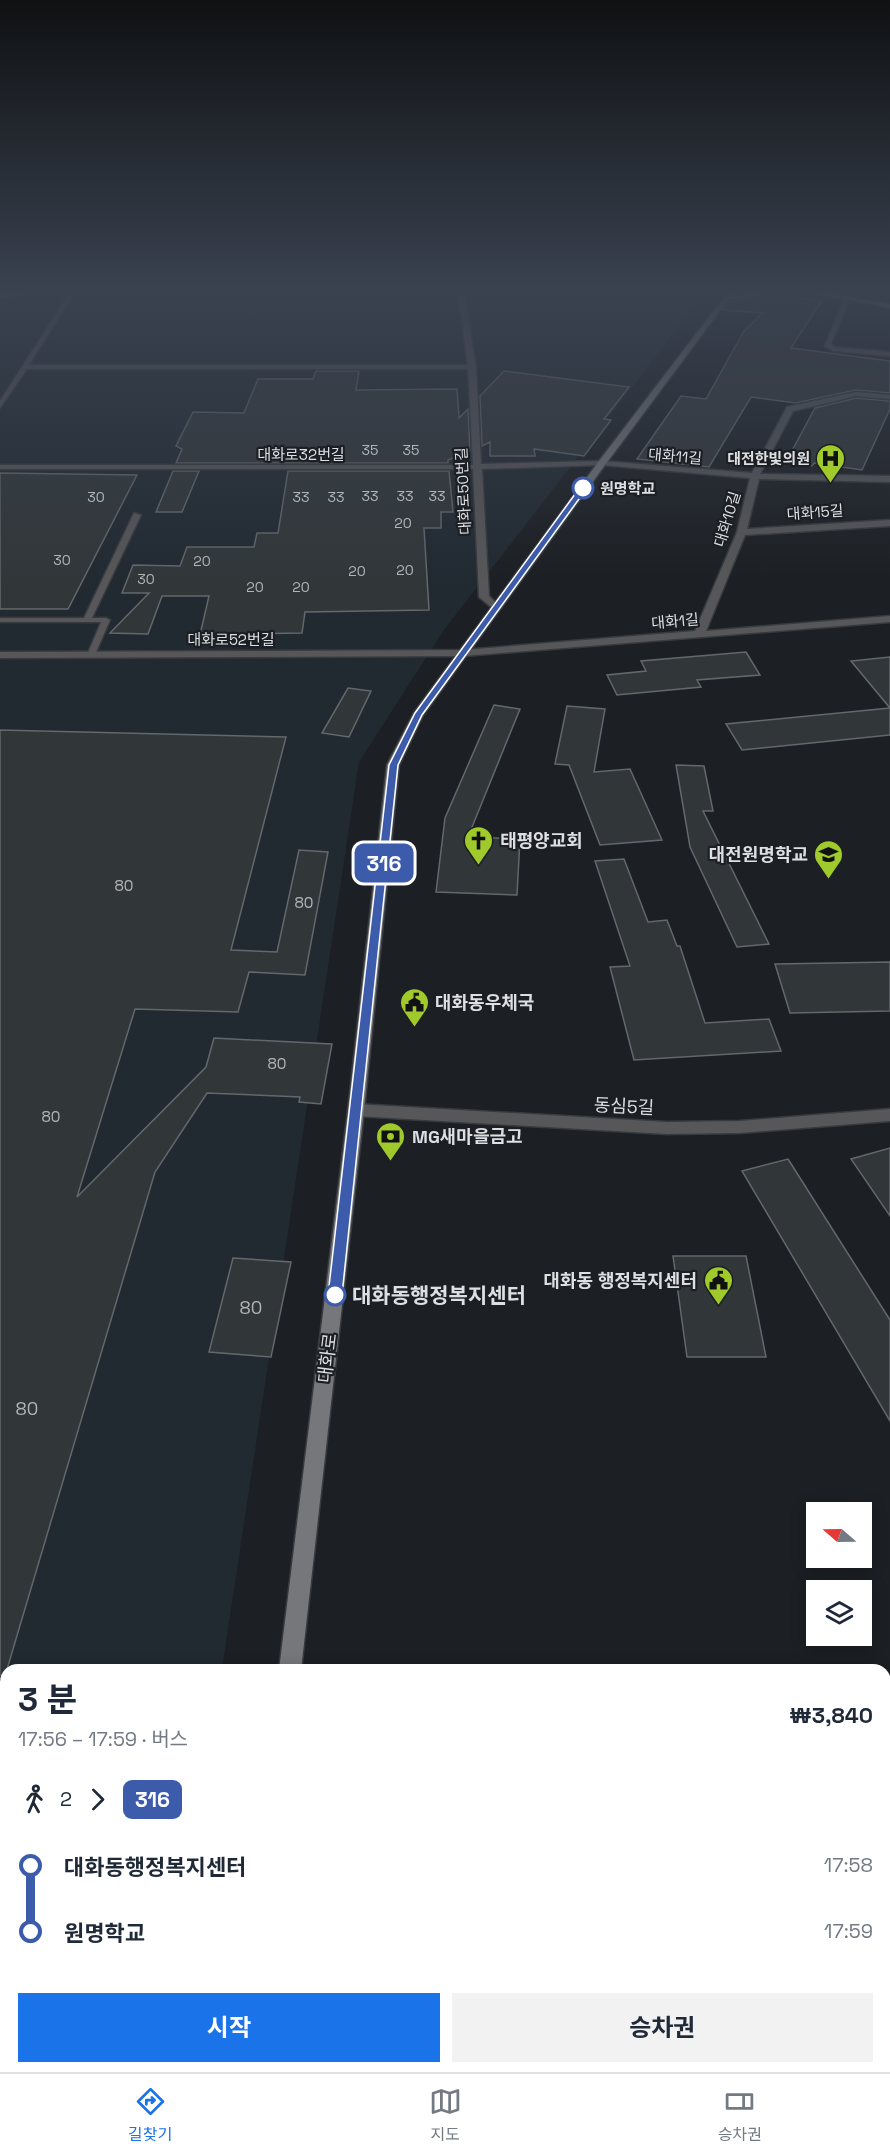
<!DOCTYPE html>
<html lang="ko">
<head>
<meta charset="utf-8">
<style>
  :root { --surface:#fff; --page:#f2f2f3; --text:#1f2937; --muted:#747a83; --line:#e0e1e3; --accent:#1a73e8 }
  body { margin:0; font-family:"Space Grotesk","Noto Sans KR",sans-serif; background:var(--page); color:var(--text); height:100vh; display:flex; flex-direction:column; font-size:22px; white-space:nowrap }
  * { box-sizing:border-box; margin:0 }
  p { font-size:20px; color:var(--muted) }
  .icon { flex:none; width:33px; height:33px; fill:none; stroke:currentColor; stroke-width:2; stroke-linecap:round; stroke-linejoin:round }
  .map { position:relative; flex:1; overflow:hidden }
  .sheet { position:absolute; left:0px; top:1664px; width:891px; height:410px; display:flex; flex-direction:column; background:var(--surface); border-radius:18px 18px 0 0; box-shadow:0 3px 15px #0003 }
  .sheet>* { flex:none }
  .badge { padding:0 12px; border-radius:9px; font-size:21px; line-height:39px }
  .needle { width:39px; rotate:290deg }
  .fabs { position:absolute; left:806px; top:1502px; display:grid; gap:12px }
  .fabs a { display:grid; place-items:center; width:66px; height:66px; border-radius:0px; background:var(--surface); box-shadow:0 3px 15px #0003; font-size:30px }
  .map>.badge { position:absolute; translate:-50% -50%; box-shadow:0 0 0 3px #fff }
  .legs { display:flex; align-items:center; gap:9px; height:66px; padding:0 18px; font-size:20px }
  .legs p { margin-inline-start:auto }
  .summary { display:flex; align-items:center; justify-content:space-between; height:102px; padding:0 18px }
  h1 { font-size:33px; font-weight:700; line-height:45px }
  .button { display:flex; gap:12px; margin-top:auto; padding:12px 18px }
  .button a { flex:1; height:69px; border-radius:0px; background:var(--accent); color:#fff; font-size:24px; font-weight:700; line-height:69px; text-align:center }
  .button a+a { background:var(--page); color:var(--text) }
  ul { padding:0 18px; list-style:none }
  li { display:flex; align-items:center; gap:21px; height:66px; font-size:22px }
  li i { display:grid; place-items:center; width:9px; height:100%; margin:0 8px; background:currentColor }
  li i::after { content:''; width:15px; height:15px; margin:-8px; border:4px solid; border-radius:50%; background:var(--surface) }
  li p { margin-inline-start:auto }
  li:first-child i { background:linear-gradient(#0000 50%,currentColor 0) }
  li:last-child i { background:linear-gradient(currentColor 50%,#0000 0) }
  .menu { display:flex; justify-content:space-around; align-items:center; height:84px; border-top:2px solid var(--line); background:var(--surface); font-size:16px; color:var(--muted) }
  .menu a { display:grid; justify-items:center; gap:3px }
  .menu .current { color:var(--accent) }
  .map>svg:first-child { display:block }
  .built { fill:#212931 }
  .building { fill:#313739; stroke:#62686b; stroke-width:1.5 }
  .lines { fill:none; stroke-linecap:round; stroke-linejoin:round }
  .lane-casing { stroke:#373a3e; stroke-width:3 }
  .street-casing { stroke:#373a3e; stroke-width:3 }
  .secondary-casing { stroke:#373a3e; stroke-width:3 }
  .primary-casing { stroke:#373a3e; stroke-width:3 }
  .lane { fill:#575759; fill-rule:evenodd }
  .street { fill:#575759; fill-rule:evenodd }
  .secondary { fill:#76777b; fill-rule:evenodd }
  .primary { fill:#8e8f94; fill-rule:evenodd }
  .line-1 { fill:#3d5bab; stroke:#fff; stroke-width:1.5 }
  .stop-1-dot { fill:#fff; stroke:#3d5bab; stroke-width:3 }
  .labels { text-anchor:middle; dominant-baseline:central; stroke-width:4.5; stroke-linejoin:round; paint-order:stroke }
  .far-number-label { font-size:14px; fill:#b2b5b8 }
  .far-street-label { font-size:15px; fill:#dddfe2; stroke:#1c1f23 }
  .far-poi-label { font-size:15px; font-weight:bold; fill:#dddfe2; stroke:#1c1f23; text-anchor:end }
  .far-stop-label { font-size:15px; font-weight:bold; fill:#dddfe2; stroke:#1c1f23; text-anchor:start }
  .number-label { font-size:15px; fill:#b2b5b8 }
  .poi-label { font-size:18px; font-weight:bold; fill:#dddfe2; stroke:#1c1f23; text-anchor:start }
  .street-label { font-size:18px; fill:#dddfe2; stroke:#1c1f23 }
  .near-number-label { font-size:18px; fill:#b2b5b8 }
  .near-stop-label { font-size:21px; font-weight:bold; fill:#dddfe2; stroke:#1c1f23; text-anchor:start }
</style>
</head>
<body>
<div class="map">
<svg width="890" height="2072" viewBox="0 0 890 2072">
  <rect width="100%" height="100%" fill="#1c1f23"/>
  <!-- built -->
  <path class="built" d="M0,292H706L444,630L359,762L222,1669L6,1670V2067H162L161,2072H0Z"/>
  <!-- building -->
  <path class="building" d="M776,293L821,302L791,348L890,361V393L856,390L796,403L751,397L709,467L637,459L681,396L706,399L744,331L763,313L723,310L729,302Z
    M316,371H359L356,390L457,389L459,418L468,409L470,451L448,460V463H176L182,449L176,446L193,412L244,413L258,379H313Z
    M504,371L566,379L629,387L604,419L611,420L584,456L534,449L535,456H490V442L482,446L480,396Z
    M856,398L890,401V409L862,470L814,463L812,466L786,462L815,408Z
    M173,471H199L182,512H156Z
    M288,471H449L453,512H441V528H424L429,610L305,612L302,633L235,634L234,638L199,639L209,596H162L148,634L110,633L149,593H122L133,565L180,566L187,547H254L257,533H278Z
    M0,473L137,475L68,609H0Z
    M746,652L760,675L697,680L701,687L617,695L607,675L646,671L641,661Z
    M890,657V708L851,661Z
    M348,688L371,691L349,737L322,733Z
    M494,705L520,709L468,837L520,839L517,895L436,892L445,818Z
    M567,706L605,709L594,772L630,769L662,840L600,845L569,765L555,764Z
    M890,708V735L742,750L726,724Z
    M0,730L286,737L231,950L277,952L299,850L328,852L305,975L249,972L238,1012L135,1009L77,1197L206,1067L214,1038L332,1044L321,1104L299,1102L300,1097L207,1093L155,1172L5,1676L0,1675Z
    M676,765L704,766L713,811H703L769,944L737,947L690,847Z
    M624,859L648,922L667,920L677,946H680L705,1023L769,1019L781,1051L634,1060L610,967L630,966L595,861Z
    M890,962V1011L790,1013L775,964Z
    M890,1148V1216L851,1159Z
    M788,1159L890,1320V1421L742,1171Z
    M673,1256H746L766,1357H687Z
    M233,1258L291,1262L271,1357L209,1352Z"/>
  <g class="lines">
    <defs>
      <path id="lane" d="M70,292H75L29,365H472L475,367L472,369H27L0,408V401Z
        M134,513L141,515L92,618H106L110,620L94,657L87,655L101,622H0V618H84Z"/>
      <path id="street" d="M458,292H464L476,367L481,464L602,461L752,473L787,407L856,392L890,395V399L856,396L793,411L760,474L890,476V482L759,479L747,529L890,520V526L745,535L706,631L890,616V622L463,656L0,658V652L463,650L695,631L737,532L750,478L602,465L482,469L489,596L501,608L496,611L479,597L473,469H0V465H473L468,367Z
        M847,296L850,298L831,344L835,347L890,352V356L833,351L825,346L844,298Z
        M356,1104L667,1122L740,1121L890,1109V1121L740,1133L667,1134L356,1116L350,1114L348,1110L350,1106Z"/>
      <path id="secondary" d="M16,292H36L0,298V294Z
        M728,292H734L605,465L423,715L399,765L364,1110L301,1670H279L348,1110L387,765L414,713L599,461Z
        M230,2067H258L257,2072H229Z"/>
      <path id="primary" d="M756,292H774L727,300L724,298Z
        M808,292H822L890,304V308Z"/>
    </defs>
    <!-- lane casing -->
    <use href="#lane" class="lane-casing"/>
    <!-- street casing -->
    <use href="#street" class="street-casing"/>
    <!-- secondary casing -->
    <use href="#secondary" class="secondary-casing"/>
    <!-- primary casing -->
    <use href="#primary" class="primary-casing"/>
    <!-- lane -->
    <use href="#lane" class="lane"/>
    <!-- street -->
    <use href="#street" class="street"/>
    <!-- secondary -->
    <use href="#secondary" class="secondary"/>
    <!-- primary -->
    <use href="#primary" class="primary"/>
  </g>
  <!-- sky -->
  <linearGradient id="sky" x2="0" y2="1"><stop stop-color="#0f1113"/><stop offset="0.5" stop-color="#3a4250"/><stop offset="1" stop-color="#3a4250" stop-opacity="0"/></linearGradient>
  <rect width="890" height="582" fill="url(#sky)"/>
  <!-- line-1 -->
  <path class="line-1" d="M581,486L587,488L422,715L398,765L342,1295L340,1300H330L328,1295L389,765L415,713Z"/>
  <!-- icons -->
  <defs>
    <symbol id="hospital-pin" viewBox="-11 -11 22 30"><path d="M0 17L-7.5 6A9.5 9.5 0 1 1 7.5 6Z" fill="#a0ca2c" stroke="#1c1f23"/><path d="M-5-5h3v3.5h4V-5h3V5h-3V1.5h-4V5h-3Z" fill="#111"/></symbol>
    <symbol id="church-pin" viewBox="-11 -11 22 30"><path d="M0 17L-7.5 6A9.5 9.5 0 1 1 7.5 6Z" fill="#a0ca2c" stroke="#1c1f23"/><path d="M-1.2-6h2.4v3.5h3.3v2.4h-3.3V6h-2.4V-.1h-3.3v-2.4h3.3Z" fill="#111"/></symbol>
    <symbol id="school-pin" viewBox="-11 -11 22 30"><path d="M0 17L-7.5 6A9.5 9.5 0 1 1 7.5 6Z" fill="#a0ca2c" stroke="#1c1f23"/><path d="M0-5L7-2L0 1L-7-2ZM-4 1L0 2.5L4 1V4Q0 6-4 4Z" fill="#111"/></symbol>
    <symbol id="civic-pin" viewBox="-11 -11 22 30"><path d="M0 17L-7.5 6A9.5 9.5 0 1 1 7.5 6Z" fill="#a0ca2c" stroke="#1c1f23"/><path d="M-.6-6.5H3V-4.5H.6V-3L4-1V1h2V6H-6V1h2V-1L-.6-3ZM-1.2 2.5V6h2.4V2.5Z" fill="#111"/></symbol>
    <symbol id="bank-pin" viewBox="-11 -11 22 30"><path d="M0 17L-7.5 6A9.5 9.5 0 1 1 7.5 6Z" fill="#a0ca2c" stroke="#1c1f23"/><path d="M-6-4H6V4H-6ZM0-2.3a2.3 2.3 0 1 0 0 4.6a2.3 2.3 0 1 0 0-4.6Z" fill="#111"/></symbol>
  </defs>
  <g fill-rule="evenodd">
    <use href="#hospital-pin" x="814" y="442" width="33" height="45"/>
    <use href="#church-pin" x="462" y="824" width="33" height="45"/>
    <use href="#school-pin" x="812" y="838" width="33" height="45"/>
    <use href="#civic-pin" x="398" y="986" width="33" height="45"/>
    <use href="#bank-pin" x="374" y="1120" width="33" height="45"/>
    <use href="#civic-pin" x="702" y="1264" width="33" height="45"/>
  </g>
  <!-- markers -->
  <g class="stop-1-dot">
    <circle cx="583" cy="488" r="10"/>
    <circle cx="335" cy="1295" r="10"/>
  </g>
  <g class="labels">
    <!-- far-number labels -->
    <g class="far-number-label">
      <text x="370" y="450">35</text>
      <text x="411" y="450">35</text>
      <text x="370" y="496">33</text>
      <text x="405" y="496">33</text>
      <text x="437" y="496">33</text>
      <text x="96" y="497">30</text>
      <text x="301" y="497">33</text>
      <text x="336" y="497">33</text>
      <text x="403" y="523">20</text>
      <text x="62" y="560">30</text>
      <text x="202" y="561">20</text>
      <text x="405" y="570">20</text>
      <text x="357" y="571">20</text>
      <text x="146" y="579">30</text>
      <text x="255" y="587">20</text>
      <text x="301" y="587">20</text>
    </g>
    <!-- far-street labels -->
    <g class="far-street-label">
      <text x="301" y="454">대화로32번길</text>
      <text transform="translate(675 456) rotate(5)">대화11길</text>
      <text transform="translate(463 491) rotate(-93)">대화로50번길</text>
      <text transform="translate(815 512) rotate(-4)">대화15길</text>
      <text transform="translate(727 519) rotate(-73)">대화10길</text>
      <text transform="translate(675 621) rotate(-5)">대화1길</text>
      <text x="231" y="639">대화로52번길</text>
    </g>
    <!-- far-poi labels -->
    <g class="far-poi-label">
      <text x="810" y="458">대전한빛의원</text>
    </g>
    <!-- far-stop labels -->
    <g class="far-stop-label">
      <text x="600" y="488">원명학교</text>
    </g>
    <!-- number labels -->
    <g class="number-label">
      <text x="124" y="885">80</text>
      <text x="304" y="902">80</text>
      <text x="277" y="1063">80</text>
      <text x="51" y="1116">80</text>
    </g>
    <!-- poi labels -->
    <g class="poi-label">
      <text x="500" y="840">태평양교회</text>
      <text x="808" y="854" text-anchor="end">대전원명학교</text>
      <text x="435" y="1002">대화동우체국</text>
      <text x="412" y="1136">MG새마을금고</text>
      <text x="697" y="1280" text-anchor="end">대화동 행정복지센터</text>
    </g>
    <!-- street labels -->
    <g class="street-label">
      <text transform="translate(624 1106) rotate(3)">동심5길</text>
      <text transform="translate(327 1358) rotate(-83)">대화로</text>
    </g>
    <!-- near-number labels -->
    <g class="near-number-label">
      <text x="251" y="1307">80</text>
      <text x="27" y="1408">80</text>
    </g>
    <!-- near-stop labels -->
    <g class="near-stop-label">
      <text x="352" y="1295">대화동행정복지센터</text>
    </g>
  </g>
</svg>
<div class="fabs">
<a><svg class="needle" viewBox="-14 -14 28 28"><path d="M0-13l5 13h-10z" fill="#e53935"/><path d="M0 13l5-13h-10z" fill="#747a83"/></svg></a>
<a><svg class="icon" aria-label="layers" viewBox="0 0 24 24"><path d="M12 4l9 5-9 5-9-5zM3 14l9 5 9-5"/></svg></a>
</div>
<b class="badge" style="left:384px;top:863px;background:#3d5bab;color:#fff">316</b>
<section class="sheet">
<div class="summary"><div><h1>3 분</h1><p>17:56 – 17:59 · 버스</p></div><b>₩3,840</b></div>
<div class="legs"><svg class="icon" aria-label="walk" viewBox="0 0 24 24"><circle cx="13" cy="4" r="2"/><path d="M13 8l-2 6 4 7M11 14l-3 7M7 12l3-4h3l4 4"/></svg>2<svg class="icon" aria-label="forward" viewBox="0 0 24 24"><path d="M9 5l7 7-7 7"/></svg><b class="badge" style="background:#3d5bab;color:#fff">316</b></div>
<ul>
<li><i style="color:#3d5bab"></i><b>대화동행정복지센터</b><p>17:58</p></li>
<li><i style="color:#3d5bab"></i><b>원명학교</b><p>17:59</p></li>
</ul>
<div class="button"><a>시작</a><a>승차권</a></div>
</section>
</div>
<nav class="menu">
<a class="current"><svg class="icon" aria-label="directions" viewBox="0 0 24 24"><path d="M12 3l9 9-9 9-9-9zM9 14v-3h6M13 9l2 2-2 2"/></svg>길찾기</a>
<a><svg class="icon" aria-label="map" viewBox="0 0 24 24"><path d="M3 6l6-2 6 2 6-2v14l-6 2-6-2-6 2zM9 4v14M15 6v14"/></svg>지도</a>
<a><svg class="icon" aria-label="tickets" viewBox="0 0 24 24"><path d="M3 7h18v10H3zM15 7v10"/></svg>승차권</a>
</nav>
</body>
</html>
